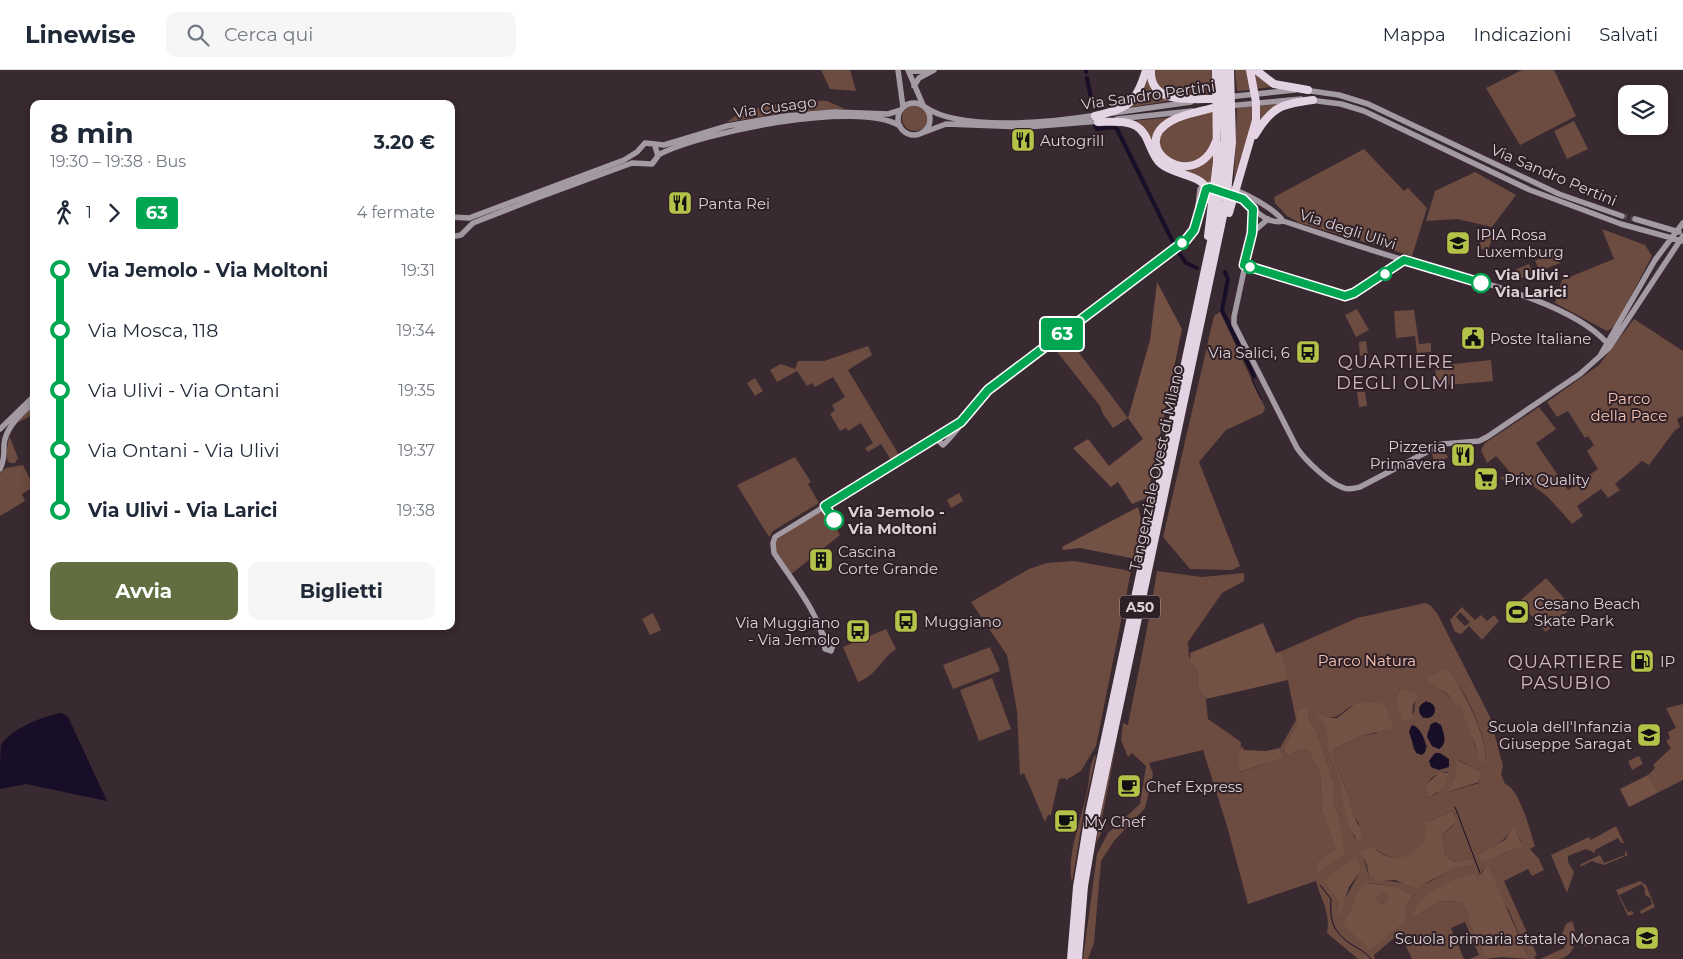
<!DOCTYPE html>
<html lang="it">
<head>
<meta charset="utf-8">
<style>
  :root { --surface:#fff; --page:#f6f6f7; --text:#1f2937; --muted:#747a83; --line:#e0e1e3; --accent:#626e3f }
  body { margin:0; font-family:Montserrat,sans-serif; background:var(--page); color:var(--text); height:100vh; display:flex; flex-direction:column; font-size:19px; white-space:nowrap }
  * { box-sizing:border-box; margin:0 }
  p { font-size:16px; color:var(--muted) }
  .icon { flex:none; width:28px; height:28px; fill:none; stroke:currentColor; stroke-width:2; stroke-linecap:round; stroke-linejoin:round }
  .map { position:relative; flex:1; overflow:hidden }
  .side { position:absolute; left:30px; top:30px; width:425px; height:530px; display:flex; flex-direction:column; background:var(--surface); border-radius:10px; box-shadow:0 2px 12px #0003 }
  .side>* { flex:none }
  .badge { padding:0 10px; border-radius:4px; font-size:18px; line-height:32px }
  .fabs { position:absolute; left:1618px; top:15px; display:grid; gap:10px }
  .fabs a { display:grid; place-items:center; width:50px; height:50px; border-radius:10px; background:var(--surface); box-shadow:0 2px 12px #0003; font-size:25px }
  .map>.badge { position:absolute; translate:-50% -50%; box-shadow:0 0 0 2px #fff }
  .legs { display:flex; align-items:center; gap:8px; height:55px; padding:0 20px; font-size:16px }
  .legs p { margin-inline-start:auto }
  .headline { display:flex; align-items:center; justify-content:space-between; height:85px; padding:0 20px }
  h1 { font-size:28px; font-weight:700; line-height:38px }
  .button { display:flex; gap:10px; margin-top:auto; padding:10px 20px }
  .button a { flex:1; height:58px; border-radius:10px; background:var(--accent); color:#fff; font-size:20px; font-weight:700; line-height:58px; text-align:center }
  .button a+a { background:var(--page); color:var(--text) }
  ul { padding:0 20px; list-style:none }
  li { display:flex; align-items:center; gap:18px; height:60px; font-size:19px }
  li i { display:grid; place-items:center; width:8px; height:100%; margin:0 6px; background:currentColor }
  li i::after { content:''; width:12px; height:12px; margin:-6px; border:4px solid; border-radius:50%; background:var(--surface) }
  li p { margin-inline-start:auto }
  li:first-child i { background:linear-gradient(#0000 50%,currentColor 0) }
  li:last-child i { background:linear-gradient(currentColor 50%,#0000 0) }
  header { display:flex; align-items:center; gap:30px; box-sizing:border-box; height:70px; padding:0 25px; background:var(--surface); border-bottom:1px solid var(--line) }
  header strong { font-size:24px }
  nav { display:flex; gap:28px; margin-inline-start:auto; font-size:18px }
  .search { width:350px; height:45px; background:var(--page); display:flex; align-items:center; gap:12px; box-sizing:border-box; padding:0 18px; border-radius:10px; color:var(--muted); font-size:19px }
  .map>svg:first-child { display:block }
  .green { fill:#6c4c40; fill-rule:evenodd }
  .forest { fill:#745145; fill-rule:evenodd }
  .water { fill:#190e27 }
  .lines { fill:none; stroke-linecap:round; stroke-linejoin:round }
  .stream { stroke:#190e27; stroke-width:1 }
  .canal { stroke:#190e27; stroke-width:4 }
  .secondary-tunnel { stroke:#514249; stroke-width:5.5; stroke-dasharray:5.5 3; stroke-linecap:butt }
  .secondary { stroke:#a49aa4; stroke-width:5.5 }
  .highway { stroke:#e3d3e3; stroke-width:8 }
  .line-1-casing { stroke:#fff; stroke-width:11 }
  .line-1 { stroke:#00a651; stroke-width:8 }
  .stop-1-dot { fill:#fff; stroke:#00a651; stroke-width:2.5 }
  .labels { text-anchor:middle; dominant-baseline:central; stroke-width:4; stroke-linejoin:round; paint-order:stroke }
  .shield { fill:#2f1f26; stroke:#a79ba0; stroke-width:1 }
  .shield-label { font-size:14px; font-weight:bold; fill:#dbd0d5 }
  .street-label { font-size:15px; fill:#dbd0d5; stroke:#2f1f26 }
  .poi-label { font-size:15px; fill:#dbd0d5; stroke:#2f1f26; text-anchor:start }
  .stop-label { font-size:15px; font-weight:bold; fill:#dbd0d5; stroke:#2f1f26; text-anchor:start }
  .park-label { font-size:15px; fill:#f8c4b2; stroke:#2f1f26 }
  .quarter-label { font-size:18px; letter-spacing:1px; fill:#ceb8c1; stroke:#2f1f26 }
</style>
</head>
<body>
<header>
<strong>Linewise</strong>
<div class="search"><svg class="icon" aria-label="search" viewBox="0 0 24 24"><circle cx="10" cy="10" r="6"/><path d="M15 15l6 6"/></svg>Cerca qui</div>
<nav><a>Mappa</a><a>Indicazioni</a><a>Salvati</a></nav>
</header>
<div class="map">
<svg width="1683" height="889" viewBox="0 0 1683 889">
  <rect width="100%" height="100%" fill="#392930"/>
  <!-- green -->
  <path class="green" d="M821,0H850L856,21L830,19Z
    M1147,0L1149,10L1173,30L1126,38Z
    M1153,0H1212L1214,24L1173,26L1158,18Z
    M1235,0H1248L1252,20L1237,21Z
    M1253,0L1278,16L1256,19Z
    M1522,0H1554L1576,46L1520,75L1486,18Z
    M827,31L845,39L792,42L727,52C747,34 801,30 827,31Z
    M1279,34L1258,56L1259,36Z
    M902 48a13 13 0 1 1 26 0a13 13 0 1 1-26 0Z
    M1255,36V42L1234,110L1237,38Z
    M1214,41V69L1202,89L1183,94L1166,89C1163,84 1158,76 1158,71C1159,49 1198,45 1214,41Z
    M1173,47C1124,78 1185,121 1215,81L1212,112L1206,113C1195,100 1176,102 1163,93C1149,82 1151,62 1133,51Z
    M1574,51L1588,79L1567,89L1554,61Z
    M1364,79L1404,121L1408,118L1427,138L1412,186L1300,153L1287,146L1275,133L1274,127Z
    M1475,102L1516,125L1492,157L1457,149L1426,151L1435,121Z
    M1602,159L1645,175L1652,186L1615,256L1607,261L1555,233L1562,210L1614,189Z
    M1483,162L1493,165L1488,181L1479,178Z
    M1555,182L1560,193L1540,201L1535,191Z
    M1529,194L1533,203L1514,212L1510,202Z
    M1357,239L1369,260L1356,267L1345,245Z
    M1414,240L1419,274L1431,273V282L1417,283L1415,266L1396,268L1394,241Z
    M1220,242L1265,338L1263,343L1226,360L1199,392L1240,496L1232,500L1190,499L1163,467L1214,246Z
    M1634,249L1683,281V346L1677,349L1680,357L1675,360L1649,395L1642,391L1615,414L1620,420L1608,428L1601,419L1577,436L1583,446L1572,454C1555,435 1545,420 1521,410L1519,415L1514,411L1500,409L1509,401L1496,386L1487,393L1481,380L1485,373L1539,337L1556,359L1536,373L1568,420L1598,399L1587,381L1594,375L1588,366L1585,368L1568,341L1557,347L1547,332L1599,295Z
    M1068,268L1128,348L1113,358L1103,344L1100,336L1054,278Z
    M1366,271L1368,285L1360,286L1359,272Z
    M868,276L872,285L848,300L899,385L891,390L881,374L868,382L865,378L873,373L861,353L848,361L846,358L840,361L830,344L835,340L832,335L845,327L833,307L815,317L812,313L807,316L797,301L777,312L770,300L781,294L795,299L798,291H824Z
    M1491,290L1493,311L1437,316L1435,296Z
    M755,308L763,321L755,326L747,313Z
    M1357,322H1365L1367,336L1359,337Z
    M34,336V344L15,354L9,365L18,388L15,393H10L7,390C7,360 13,355 34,336Z
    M1442,379L1448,387L1435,395L1432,384Z
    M795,387L811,412L808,414L819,433L773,461L769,467L737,415Z
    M23,395L34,417L22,424L25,431L0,446V403L6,398Z
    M959,423L963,431L951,438L947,430Z
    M824,439L840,465L790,505L776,481V470Z
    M1074,491L1131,501L1096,676L1081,701L1066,710L1065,708L1059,709L1051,745H1048L1045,752L1024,703L1020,705L1017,641L1007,585L971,532L1029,499L1047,493Z
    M1157,501L1202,507L1244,503V511L1222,523L1188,572L1189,586L1197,599L1198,617L1206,629L1208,649L1241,672L1240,702L1284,688L1280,678L1296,650L1282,581L1357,548L1425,533L1430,535L1437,543L1490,647L1503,696L1501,704L1505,714C1520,719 1530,761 1535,776L1530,779L1539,789L1544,800L1532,806L1528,799L1504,811L1537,885L1534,887L1535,889H1529L1509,841L1483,800L1478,808C1452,810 1420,818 1415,847L1441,831L1461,832C1468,839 1467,846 1470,855C1475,866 1481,877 1485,889H1469L1479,885L1465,852L1451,858L1464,889H1412L1400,863L1374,885L1375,889H1358L1327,863C1331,841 1320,829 1316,811L1248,834L1227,756L1203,680L1149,693L1153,704L1145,738L1114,771L1101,791L1094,873L1088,889H1083L1097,784L1108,763L1140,734L1146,696L1132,683L1128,687L1121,670L1123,653L1128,655C1138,603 1149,553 1157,501ZM1438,602C1443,605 1453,608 1456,612C1468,626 1489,673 1485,691L1475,676L1469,652L1461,637L1436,615L1430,605ZM1400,618L1415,631L1414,644L1396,632ZM1426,630L1434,642L1433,645L1423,648L1419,641ZM1379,632L1377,663L1361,666L1332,680V685L1349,727L1354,746L1359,754L1355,769L1342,732L1339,710L1329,683L1330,669L1323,645C1338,653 1342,639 1354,635C1362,633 1371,633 1379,632ZM1308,646L1316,660L1333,711V729L1338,743L1344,783L1316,793L1335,779L1322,741L1320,703L1308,680L1298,681L1288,686L1283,679L1297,654ZM1436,652L1443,676L1439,679L1427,664L1431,654ZM1409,661L1421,663L1427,676L1425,682L1414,680ZM1433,685L1449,689L1443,699H1434L1429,691ZM1458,690L1482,702L1479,713L1449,722L1455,706ZM1447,702L1449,703L1438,723L1428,728C1423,712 1432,704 1447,702ZM1453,741C1460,753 1451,757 1442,765L1445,785L1454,792L1471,789L1467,796C1451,796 1441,807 1427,813C1420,816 1375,810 1369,807L1362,782L1372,775C1396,801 1430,786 1425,751L1427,752ZM1514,756L1521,772L1519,777L1497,787L1478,785C1495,777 1505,771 1514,756ZM1360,802L1337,843L1338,831L1333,823ZM1368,813L1393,816L1413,824L1407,836L1405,849L1346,850L1354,836L1356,826Z
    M1546,508L1572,537L1546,562L1529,543L1527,545L1524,542L1522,545L1525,547L1522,549L1519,547L1517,549L1520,552L1517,554L1506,543Z
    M1462,537L1475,550L1481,545L1487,551L1494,545L1499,551L1482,570L1469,556L1461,564L1455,562L1450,550ZM1460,542L1470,552L1465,556L1456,547Z
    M653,543L661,560L650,565L642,549Z
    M886,559L896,579C881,589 876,606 858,612L843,577Z
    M990,577L1000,601L953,619L943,595Z
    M992,608L1011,659L979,671L960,620Z
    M1683,634V710L1659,722L1648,705L1655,698L1653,695L1671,678L1666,671L1670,668L1668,662L1676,658L1666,638Z
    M1117,671L1102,748L1101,763L1096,773L1103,731Z
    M1095,685L1096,686L1085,734L1072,813C1066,784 1081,751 1087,722C1090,709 1088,698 1095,685Z
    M1639,686L1643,694L1632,700L1628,691Z
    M1616,756L1624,773H1621L1618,768L1595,780V783L1586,779L1568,786V792L1574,802L1567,823L1551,785L1589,767L1591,770Z
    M1625,780L1628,785L1604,795L1592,791L1580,797L1581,794L1600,785L1604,793L1625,785Z
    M1640,811L1646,815L1655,837L1641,844L1640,841L1652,834L1650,828L1645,825V819L1642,814L1619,825L1628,842L1632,841L1634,844L1628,846L1616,820Z
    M1376 828a6 6 0 1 1 12 0a6 6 0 1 1-12 0Z
    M1572,851C1578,864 1577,885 1560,889C1554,889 1546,889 1540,889L1564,878L1566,873L1562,864L1566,854Z
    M1580 870a6 6 0 1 1 12 0a6 6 0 1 1-12 0Z"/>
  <!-- forest -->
  <path class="forest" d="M1157,212L1182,259L1147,428L1132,434L1118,412L1111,417L1073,378L1088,369L1109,396L1143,369L1128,348L1150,270Z
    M1138,437L1141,449L1136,489L1080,478L1063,480L1062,477Z
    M1263,553L1276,583L1282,581L1288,610L1206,629L1198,617L1197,599L1191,592L1190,583Z
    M1447,599C1462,616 1489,670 1485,691L1482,692L1478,690V682L1461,637L1455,634C1449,622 1437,618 1427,610L1430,605Z
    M1400,618L1415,623L1417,627L1413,635L1412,648L1403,652L1396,632Z
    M1379,632L1386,638L1393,658L1361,666L1332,680V685L1349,727L1354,746L1360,759L1362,768L1357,770L1349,756L1342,732L1339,710L1329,683L1327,660L1324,652L1315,643L1332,648H1337L1356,633Z
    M1304,638L1308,639V646L1316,660L1333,711V729L1338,743L1345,783L1318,802L1316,793L1335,779L1322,741L1320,703L1308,680L1298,681L1288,686L1283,679L1297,654V641Z
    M1242,676L1244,680L1266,681L1280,678L1284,688L1239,702V683Z
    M1457,690L1482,702L1479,712L1448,722L1455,706Z
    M1439,703H1449L1443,719L1428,728C1423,712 1429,713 1439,703Z
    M1648,705L1659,722L1629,737L1620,719Z
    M1453,741L1457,751L1442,765L1445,785L1454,792L1471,789L1474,794L1453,799L1416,818L1395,810L1380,811L1369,807L1367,795L1361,782L1372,775C1393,802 1433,783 1424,750L1427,752Z
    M1514,755L1522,776L1489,790L1482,791L1478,785L1505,770Z
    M1355,788L1359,791L1360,802L1349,817L1339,847L1337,843L1338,831L1324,810Z
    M1488,796L1529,889L1501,887L1485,889C1481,877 1475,866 1470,855C1467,846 1468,839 1461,832L1441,831L1415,847L1413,846C1418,820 1453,811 1474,803L1478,807Z
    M1365,813L1393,816L1413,824L1407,836L1405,851L1370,880L1342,853C1355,842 1352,823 1365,813ZM1383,822L1388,826L1386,832L1383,834L1378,832L1376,828L1380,823Z"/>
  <!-- water -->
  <path class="water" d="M1419 640a8 8 0 1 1 16 0a8 8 0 1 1-16 0Z
    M62,643L68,647L107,731L26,714L0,719C0,707 0,685 1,675C9,660 45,645 62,643Z
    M1436,652L1441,655C1444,664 1448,673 1439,679L1432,676L1427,667L1431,654Z
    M1412,655C1421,657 1428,674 1425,682L1422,685L1416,683L1409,661Z
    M1435,683H1440L1449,689V697L1439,700L1431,697L1429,691Z"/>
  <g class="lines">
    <!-- stream -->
    <path class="stream" d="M1254,306L1252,310L1261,329
      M1455,737L1480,803
      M1320,815L1331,829C1330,848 1331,859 1348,872C1356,878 1364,880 1371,889"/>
    <!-- canal -->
    <path class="canal" d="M1086,0V2
      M1087,8L1092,33
      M1095,56L1097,59L1113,57L1117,59L1174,174
      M1178,181L1186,193L1197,198
      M1225,202L1228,209L1222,240L1254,306"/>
    <!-- secondary-tunnel -->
    <path class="secondary-tunnel" d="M1622,146L1635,149"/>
    <!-- secondary -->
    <path class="secondary" d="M898,0L903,37
      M908,0L923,35
      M909,0L926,2
      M914,16L919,8L934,0
      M1304,20L1339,25L1368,34L1559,124L1622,146
      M1227,27L1295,20
      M1310,30L1341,34L1364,41L1530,120L1621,154L1683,171
      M898 49a16 16 0 1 1 32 0a16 16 0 1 1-32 0Z
      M1228,36L1301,29
      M925,37C960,62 1055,52 1097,45
      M1113,43L1191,32
      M1117,49L1192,41
      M922,63L946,54L1027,57L1100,51
      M658,85C701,62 858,30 900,56
      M1233,125C1250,131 1263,156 1283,151C1326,165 1368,180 1411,192C1465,208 1570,231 1607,273
      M1253,139L1252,163L1234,247V254L1297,378C1305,390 1330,414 1344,418C1349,420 1355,418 1360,417L1442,374L1479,371L1487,367L1580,304L1609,278L1683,166
      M1198,141L1204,123L1210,118
      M451,147L469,148L624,90L637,82L645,73L664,75L727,56L785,46L835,42L888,44L901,40
      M1635,149L1679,162
      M1252,163L1268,149
      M451,167L461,165L473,153L537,128L632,93L652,94L658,86L655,76
      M1601,284L1655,190L1683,153
      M0,359L34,326
      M939,371L943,375C947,374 982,328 989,320L1186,170L1196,154L1200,119L1206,115C1224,110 1273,136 1283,151
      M0,399C4,391 4,384 4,375C5,358 21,343 34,333
      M821,561L828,572L833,574L831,581L825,579C823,548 791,509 774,483L773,473L775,467L960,353"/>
    <!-- highway -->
    <path class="highway" d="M1151,0C1149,34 1190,29 1213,29
      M1256,0L1274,14L1308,20
      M1212,38C1199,42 1183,44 1171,51C1125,77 1196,126 1216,71
      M1095,46C1128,38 1136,34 1146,0
      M1098,52C1110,52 1125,50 1136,56C1150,64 1149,84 1161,94C1178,108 1208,102 1210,130
      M1255,65C1272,36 1282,34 1313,30
      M1229,143L1256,50V32L1250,0
      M1208,166L1217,92L1216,0
      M1071,889L1077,817L1090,739L1216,148L1225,70L1223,0
      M1078,889L1084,816L1095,751L1226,132L1232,72L1230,0"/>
  </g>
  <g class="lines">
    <defs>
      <path id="line-1" d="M834,450L825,436L961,352L988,320L1186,170L1194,160L1206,119L1210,118L1243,129L1253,139L1252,163L1244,195L1345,226L1354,223L1404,190L1481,213"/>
    </defs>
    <!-- line-1 casing -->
    <use href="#line-1" class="line-1-casing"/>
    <!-- line-1 -->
    <use href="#line-1" class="line-1"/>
  </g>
  <!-- icons -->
  <defs>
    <symbol id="restaurant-square" viewBox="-11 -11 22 22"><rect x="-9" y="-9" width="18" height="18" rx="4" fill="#b5c249" stroke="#2f1f26"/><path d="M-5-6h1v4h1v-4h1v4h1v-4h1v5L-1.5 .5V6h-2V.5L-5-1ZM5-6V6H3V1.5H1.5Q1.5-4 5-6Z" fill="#111"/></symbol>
    <symbol id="school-square" viewBox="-11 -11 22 22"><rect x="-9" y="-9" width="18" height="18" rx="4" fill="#b5c249" stroke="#2f1f26"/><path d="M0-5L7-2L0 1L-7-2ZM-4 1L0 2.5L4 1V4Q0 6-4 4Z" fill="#111"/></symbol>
    <symbol id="civic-square" viewBox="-11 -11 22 22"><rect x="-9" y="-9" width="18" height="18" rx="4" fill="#b5c249" stroke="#2f1f26"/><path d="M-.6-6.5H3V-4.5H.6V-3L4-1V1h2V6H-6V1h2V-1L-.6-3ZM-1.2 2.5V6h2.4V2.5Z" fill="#111"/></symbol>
    <symbol id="bus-square" viewBox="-11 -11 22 22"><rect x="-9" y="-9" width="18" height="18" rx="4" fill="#b5c249" stroke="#2f1f26"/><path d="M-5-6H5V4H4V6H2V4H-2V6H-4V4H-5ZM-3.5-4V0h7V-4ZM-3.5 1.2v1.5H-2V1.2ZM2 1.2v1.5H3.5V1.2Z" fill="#111"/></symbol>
    <symbol id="supermarket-square" viewBox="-11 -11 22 22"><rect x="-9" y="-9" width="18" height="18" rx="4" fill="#b5c249" stroke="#2f1f26"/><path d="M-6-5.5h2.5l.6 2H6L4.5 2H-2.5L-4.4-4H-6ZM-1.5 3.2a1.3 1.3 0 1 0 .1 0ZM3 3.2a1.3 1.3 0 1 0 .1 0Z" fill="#111"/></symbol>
    <symbol id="building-square" viewBox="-11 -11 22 22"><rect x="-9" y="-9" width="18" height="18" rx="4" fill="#b5c249" stroke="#2f1f26"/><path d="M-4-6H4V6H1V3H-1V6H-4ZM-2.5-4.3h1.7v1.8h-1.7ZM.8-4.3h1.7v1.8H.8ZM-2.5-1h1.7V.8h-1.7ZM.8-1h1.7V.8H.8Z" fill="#111"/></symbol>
    <symbol id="stadium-square" viewBox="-11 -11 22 22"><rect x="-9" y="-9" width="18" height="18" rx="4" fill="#b5c249" stroke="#2f1f26"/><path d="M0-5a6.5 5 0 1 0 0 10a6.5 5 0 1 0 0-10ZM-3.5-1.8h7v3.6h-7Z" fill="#111"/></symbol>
    <symbol id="fuel-square" viewBox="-11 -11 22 22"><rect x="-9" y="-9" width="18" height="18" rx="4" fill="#b5c249" stroke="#2f1f26"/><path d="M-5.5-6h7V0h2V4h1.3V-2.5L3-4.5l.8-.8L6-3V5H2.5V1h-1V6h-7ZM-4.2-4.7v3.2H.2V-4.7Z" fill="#111"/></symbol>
    <symbol id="cafe-square" viewBox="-11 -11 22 22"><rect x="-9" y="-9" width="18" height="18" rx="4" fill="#b5c249" stroke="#2f1f26"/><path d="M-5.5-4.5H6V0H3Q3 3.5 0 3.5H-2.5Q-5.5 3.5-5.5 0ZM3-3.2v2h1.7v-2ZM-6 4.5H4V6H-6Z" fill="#111"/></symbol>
  </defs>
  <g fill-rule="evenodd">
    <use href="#restaurant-square" x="1009" y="56" width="28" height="28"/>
    <use href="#restaurant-square" x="666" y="119" width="28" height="28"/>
    <use href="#school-square" x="1444" y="159" width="28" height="28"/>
    <use href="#civic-square" x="1459" y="254" width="28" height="28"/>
    <use href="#bus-square" x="1294" y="268" width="28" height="28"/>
    <use href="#restaurant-square" x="1449" y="371" width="28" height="28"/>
    <use href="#supermarket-square" x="1472" y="395" width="28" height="28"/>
    <use href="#building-square" x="807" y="476" width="28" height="28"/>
    <use href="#stadium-square" x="1503" y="528" width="28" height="28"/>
    <use href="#bus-square" x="892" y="537" width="28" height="28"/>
    <use href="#bus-square" x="844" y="547" width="28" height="28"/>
    <use href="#fuel-square" x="1628" y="577" width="28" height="28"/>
    <use href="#school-square" x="1635" y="651" width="28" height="28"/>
    <use href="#cafe-square" x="1115" y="702" width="28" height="28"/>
    <use href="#cafe-square" x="1052" y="737" width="28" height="28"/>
    <use href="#school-square" x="1633" y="854" width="28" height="28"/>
  </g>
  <!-- markers -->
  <g class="stop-1-dot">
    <circle cx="1182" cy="173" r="6"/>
    <circle cx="1250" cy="197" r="6"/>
    <circle cx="1385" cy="204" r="6"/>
    <circle cx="1481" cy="213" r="9"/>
    <circle cx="834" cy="450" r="9"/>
  </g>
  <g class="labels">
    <!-- shield labels -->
    <rect class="shield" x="1120" y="525.5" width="40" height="23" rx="4"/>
    <g class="shield-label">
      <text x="1140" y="537">A50</text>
    </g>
    <!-- street labels -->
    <g class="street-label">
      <text transform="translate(1148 25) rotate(-8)">Via Sandro Pertini</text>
      <text transform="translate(775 37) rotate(-8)">Via Cusago</text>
      <text transform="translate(1554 105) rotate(23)">Via Sandro Pertini</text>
      <text transform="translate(1348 159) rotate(18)">Via degli Ulivi</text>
      <text transform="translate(1156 398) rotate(-78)">Tangenziale Ovest di Milano</text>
    </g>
    <!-- poi labels -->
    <g class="poi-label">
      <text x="1040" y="70">Autogrill</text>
      <text x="698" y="133">Panta Rei</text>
      <text x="1476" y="164">IPIA Rosa<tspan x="1476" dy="17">Luxemburg</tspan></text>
      <text x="1490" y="268">Poste Italiane</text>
      <text x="1290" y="282" text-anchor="end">Via Salici, 6</text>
      <text x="1446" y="376" text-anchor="end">Pizzeria<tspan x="1446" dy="17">Primavera</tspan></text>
      <text x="1504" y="409">Prix Quality</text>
      <text x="838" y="481">Cascina<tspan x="838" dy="17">Corte Grande</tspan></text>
      <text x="1534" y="533">Cesano Beach<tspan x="1534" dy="17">Skate Park</tspan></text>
      <text x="924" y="551">Muggiano</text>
      <text x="840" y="552" text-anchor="end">Via Muggiano<tspan x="840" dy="17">- Via Jemolo</tspan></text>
      <text x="1660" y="591">IP</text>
      <text x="1632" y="656" text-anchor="end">Scuola dell'Infanzia<tspan x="1632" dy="17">Giuseppe Saragat</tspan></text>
      <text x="1146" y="716">Chef Express</text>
      <text x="1084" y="751">My Chef</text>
      <text x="1630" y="868" text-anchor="end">Scuola primaria statale Monaca</text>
    </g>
    <!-- stop labels -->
    <g class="stop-label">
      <text x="1495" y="204">Via Ulivi -<tspan x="1495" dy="17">Via Larici</tspan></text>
      <text x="848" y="441">Via Jemolo -<tspan x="848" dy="17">Via Moltoni</tspan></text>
    </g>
    <!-- park labels -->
    <g class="park-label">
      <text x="1629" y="328">Parco<tspan x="1629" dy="17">della Pace</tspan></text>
      <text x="1367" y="590">Parco Natura</text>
    </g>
    <!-- quarter labels -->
    <g class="quarter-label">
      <text x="1396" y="292">QUARTIERE<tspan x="1396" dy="21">DEGLI OLMI</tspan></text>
      <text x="1566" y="592">QUARTIERE<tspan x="1566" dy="21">PASUBIO</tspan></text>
    </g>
  </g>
</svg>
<div class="fabs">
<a><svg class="icon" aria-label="layers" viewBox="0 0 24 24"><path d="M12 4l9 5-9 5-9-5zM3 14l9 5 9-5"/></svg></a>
</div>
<b class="badge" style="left:1062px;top:264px;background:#00a651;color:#fff">63</b>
<section class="side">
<div class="headline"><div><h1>8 min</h1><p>19:30 – 19:38 · Bus</p></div><b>3.20 €</b></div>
<div class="legs"><svg class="icon" aria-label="walk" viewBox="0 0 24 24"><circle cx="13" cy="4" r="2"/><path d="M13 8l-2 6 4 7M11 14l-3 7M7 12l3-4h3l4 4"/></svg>1<svg class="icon" aria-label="forward" viewBox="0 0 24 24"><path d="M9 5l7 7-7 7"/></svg><b class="badge" style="background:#00a651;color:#fff">63</b><p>4 fermate</p></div>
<ul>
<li><i style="color:#00a651"></i><b>Via Jemolo - Via Moltoni</b><p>19:31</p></li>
<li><i style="color:#00a651"></i><span>Via Mosca, 118</span><p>19:34</p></li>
<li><i style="color:#00a651"></i><span>Via Ulivi - Via Ontani</span><p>19:35</p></li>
<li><i style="color:#00a651"></i><span>Via Ontani - Via Ulivi</span><p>19:37</p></li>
<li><i style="color:#00a651"></i><b>Via Ulivi - Via Larici</b><p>19:38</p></li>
</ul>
<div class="button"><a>Avvia</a><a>Biglietti</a></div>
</section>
</div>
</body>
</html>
